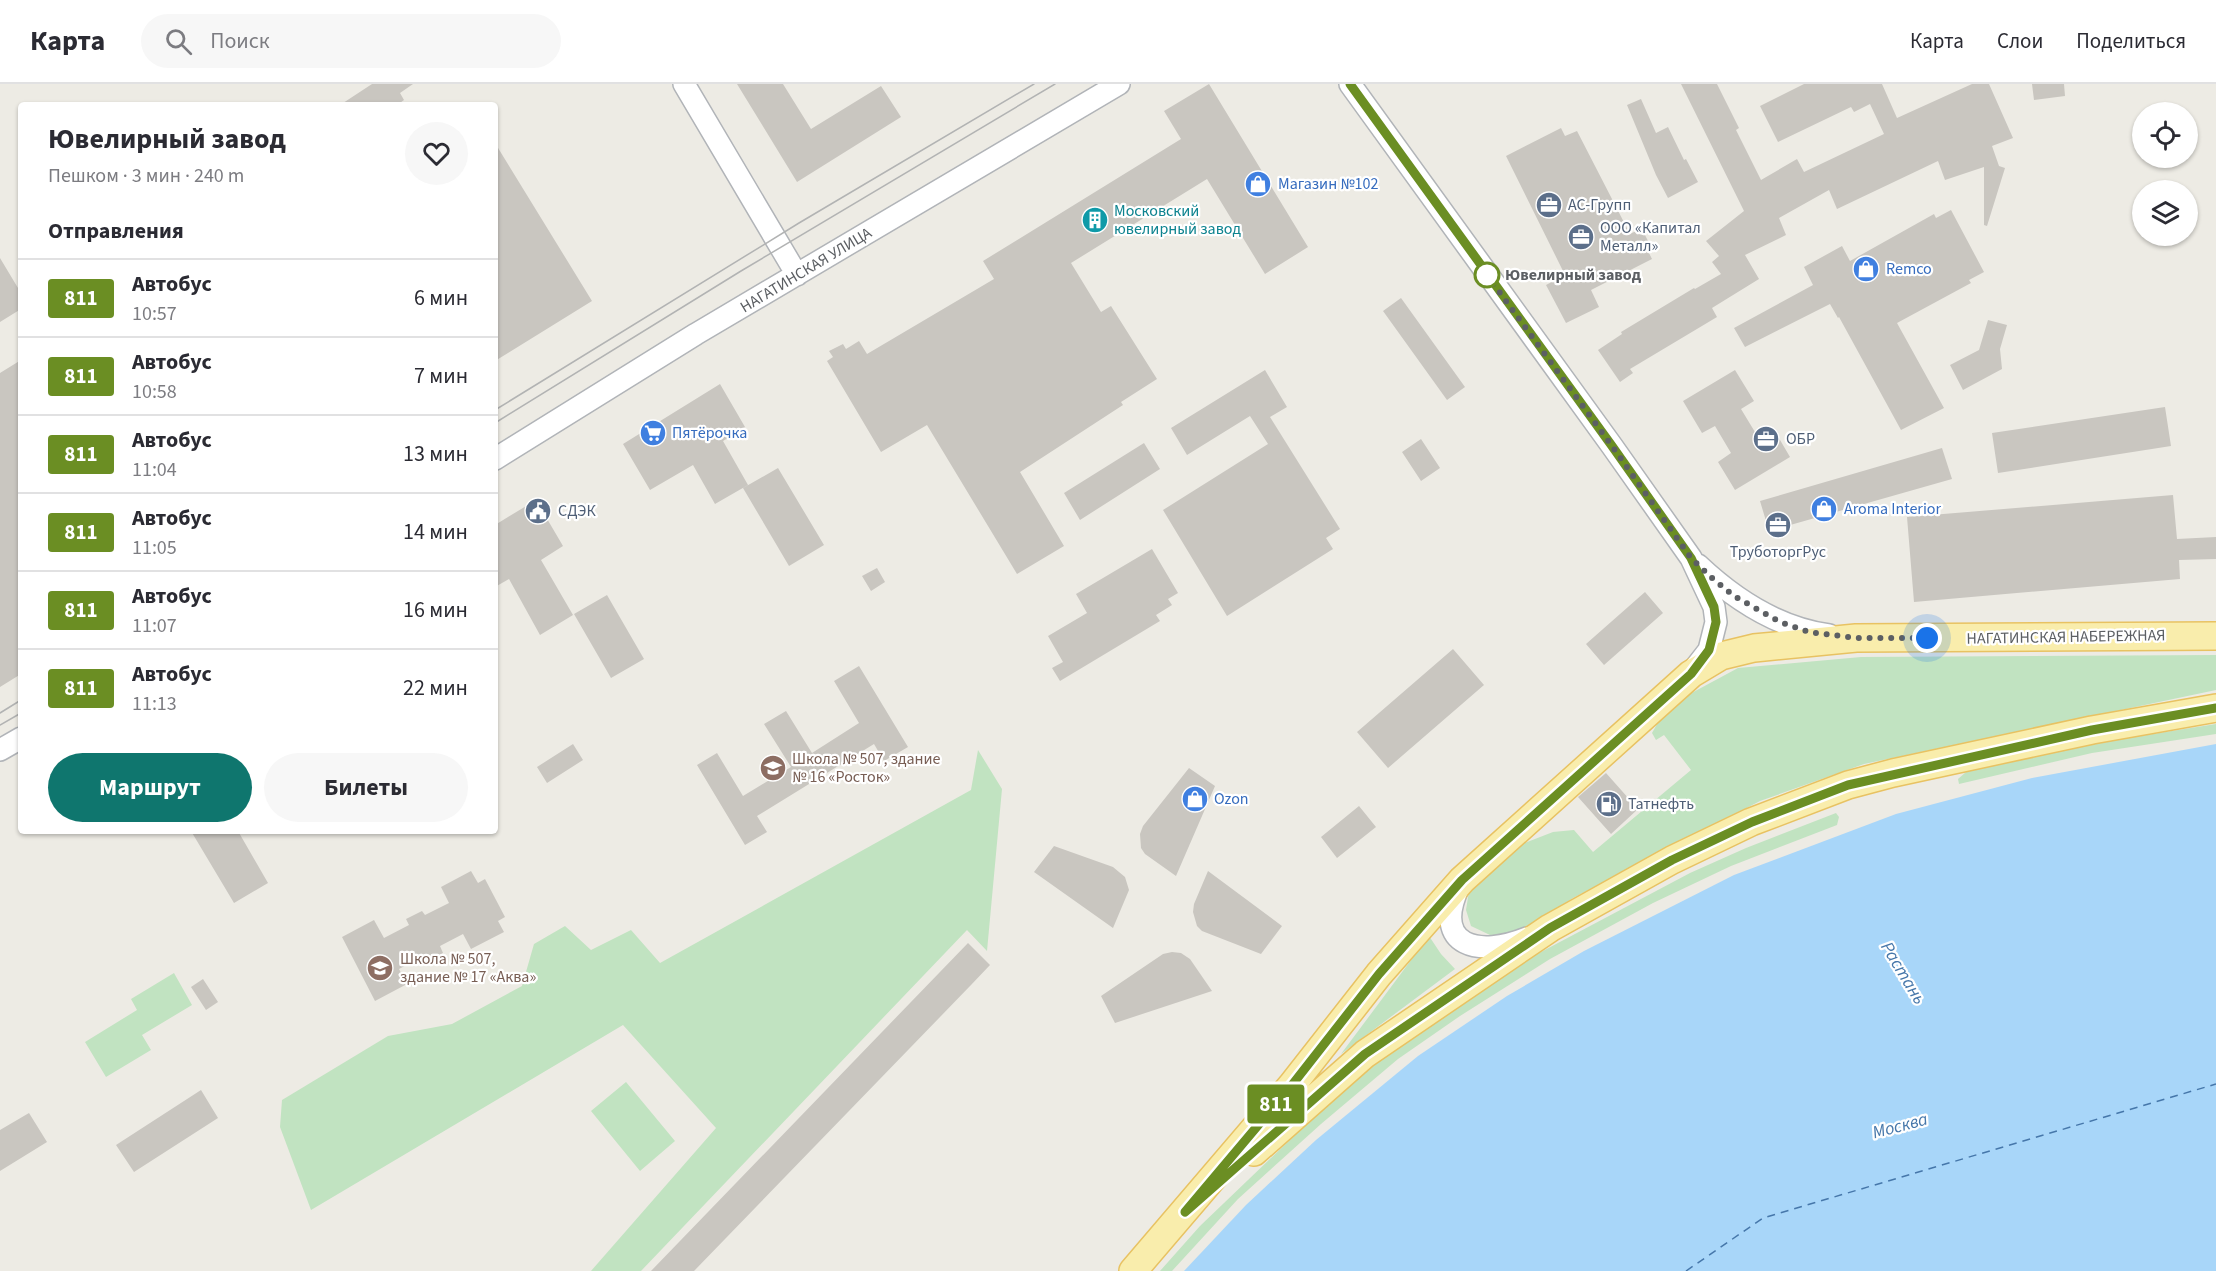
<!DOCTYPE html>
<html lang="ru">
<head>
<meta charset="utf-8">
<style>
  :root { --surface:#fff; --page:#f7f7f7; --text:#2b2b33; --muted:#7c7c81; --line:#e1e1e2; --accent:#0f766e }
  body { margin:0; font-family:"Source Sans 3",sans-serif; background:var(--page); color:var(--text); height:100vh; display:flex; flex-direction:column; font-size:22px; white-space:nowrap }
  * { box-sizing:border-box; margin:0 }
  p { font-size:20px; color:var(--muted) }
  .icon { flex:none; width:33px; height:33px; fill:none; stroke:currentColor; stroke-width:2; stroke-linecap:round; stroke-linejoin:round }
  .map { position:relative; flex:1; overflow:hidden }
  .sheet { position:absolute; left:18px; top:18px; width:480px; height:732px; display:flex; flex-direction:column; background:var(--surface); border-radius:6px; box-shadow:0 2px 4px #0004 }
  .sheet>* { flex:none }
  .badge { padding:0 12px; border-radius:4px; font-size:21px; line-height:39px }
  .controls { position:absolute; left:2132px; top:18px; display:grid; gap:12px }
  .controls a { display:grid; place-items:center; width:66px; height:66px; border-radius:50%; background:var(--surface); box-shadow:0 2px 4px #0004; font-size:30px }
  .you { position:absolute; width:30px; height:30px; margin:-15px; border:4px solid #fff; border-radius:50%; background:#1a73e8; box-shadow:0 0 0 9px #1a73e833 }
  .map>.badge { position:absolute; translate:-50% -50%; box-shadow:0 0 0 3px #fff }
  h2 { padding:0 30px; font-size:22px; line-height:54px }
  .round { display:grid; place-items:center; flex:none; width:63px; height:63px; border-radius:32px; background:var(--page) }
  .summary { display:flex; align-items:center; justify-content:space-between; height:102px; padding:0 30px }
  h1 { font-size:28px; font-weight:700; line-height:45px }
  .primary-button { display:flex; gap:12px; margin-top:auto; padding:12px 30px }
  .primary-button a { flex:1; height:69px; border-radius:36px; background:var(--accent); color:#fff; font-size:24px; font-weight:700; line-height:69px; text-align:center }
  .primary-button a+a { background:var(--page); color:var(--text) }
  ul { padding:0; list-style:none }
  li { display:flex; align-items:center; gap:18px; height:78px; padding:0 30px; border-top:2px solid var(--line) }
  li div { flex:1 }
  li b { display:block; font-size:22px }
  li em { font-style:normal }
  li .badge { min-width:66px; font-weight:700; text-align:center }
  header { display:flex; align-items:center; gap:36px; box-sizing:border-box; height:84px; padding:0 30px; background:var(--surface); border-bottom:2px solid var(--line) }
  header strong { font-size:28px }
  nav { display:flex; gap:33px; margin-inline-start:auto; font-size:21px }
  .search { width:420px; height:54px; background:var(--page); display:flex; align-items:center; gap:15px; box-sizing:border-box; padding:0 21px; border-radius:33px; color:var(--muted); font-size:22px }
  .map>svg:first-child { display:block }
  .green { fill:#c1e3c1 }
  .water { fill:#a8d6f9 }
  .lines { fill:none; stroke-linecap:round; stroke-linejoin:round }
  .ferry { stroke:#4677aa; stroke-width:1.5; stroke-dasharray:8 6; stroke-linecap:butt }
  .building { fill:#c9c6c0 }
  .minor-casing { stroke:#b1b4b8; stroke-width:24 }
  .major-casing { stroke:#e8c262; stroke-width:30 }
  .minor { stroke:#fff; stroke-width:21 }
  .major { stroke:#f9edac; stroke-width:27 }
  .tram { stroke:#b2b3b3; stroke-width:1.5 }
  .line-casing { stroke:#fff; stroke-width:14 }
  .line { stroke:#6b8e23; stroke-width:9 }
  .walk { stroke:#5c5f63; stroke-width:6; stroke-dasharray:0 10.8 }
  .stop-dot { fill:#fff; stroke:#6b8e23; stroke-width:3 }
  .labels { text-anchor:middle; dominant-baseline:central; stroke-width:4.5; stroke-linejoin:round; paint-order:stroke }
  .shop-label { font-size:16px; fill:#366cbe; stroke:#fff; text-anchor:start }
  .service-label { font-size:16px; fill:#4e5e75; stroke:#fff; text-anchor:start }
  .culture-label { font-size:16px; fill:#0d838f; stroke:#fff; text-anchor:start }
  .street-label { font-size:16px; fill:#5c5f63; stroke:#fff }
  .stop-label { font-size:16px; font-weight:bold; fill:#5c5f63; stroke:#fff; text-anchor:start }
  .education-label { font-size:16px; fill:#785e54; stroke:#fff; text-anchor:start }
  .water-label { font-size:18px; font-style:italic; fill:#4677aa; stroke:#fff }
</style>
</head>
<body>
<header>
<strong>Карта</strong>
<div class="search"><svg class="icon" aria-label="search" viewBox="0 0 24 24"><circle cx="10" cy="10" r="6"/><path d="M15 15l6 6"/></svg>Поиск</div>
<nav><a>Карта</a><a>Слои</a><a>Поделиться</a></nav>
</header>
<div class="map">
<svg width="2216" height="1187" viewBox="0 0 2216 1187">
  <rect width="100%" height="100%" fill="#edebe4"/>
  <!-- green -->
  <path class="green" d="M2216,571V606L1864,680L1760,717L1573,814L1543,834L1510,851H1490L1471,842L1466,826L1469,807L1517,762L1553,748L1574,746L1593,768L1691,686L1664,651L1656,656L1652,649L1660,635L1686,612L1738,584L1861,573Z
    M2216,640V650L2092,669L1959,700L1958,695L1966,688L2083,661Z
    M978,666L1002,705L987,867L967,846L641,1187H591L716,1044L623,941L311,1126L280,1043L282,1016L388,952L452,940L522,902L534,860L565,842L591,866L631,846L660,879L971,706Z
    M1836,729L1839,733L1837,741L1731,782L1653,819L1550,875L1460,932L1398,975L1321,1040L1238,1115L1172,1187H1160L1200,1142L1320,1027L1377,978L1511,884L1690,789L1746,764Z
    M1429,852L1441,870L1455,885L1341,970Z
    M174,889L192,921L142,951L151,966L106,993L85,958L137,926L131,915Z
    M626,998L675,1057L640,1087L591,1027Z"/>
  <!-- water -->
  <path class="water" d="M2216,660V1187H1184L1246,1121L1316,1056L1418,972L1507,912L1584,867L1734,791L1896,730L2032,694Z"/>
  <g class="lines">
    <!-- ferry -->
    <path class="ferry" d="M1686,1187L1763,1134L2216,1000"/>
  </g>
  <!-- building -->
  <path class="building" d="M372,0H413L400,9L404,16L397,21H340Z
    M737,0H783L811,45L881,2L901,33L797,98Z
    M1209,0L1308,163L1265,190L1207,95L1071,179L1101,228L1111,222L1157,295L1121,318L1123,321L1020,388L1064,462L1017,490L927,341L881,368L827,277L833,273L829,267L843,260L846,265L859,257L867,270L994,195L983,177L1181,55L1164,27Z
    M1681,0H1717L1739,44L1736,46L1761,96L1797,75L1804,88L1884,50L1870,20L1854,28L1851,23L1778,58L1760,22L1804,0H1882L1897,34L1972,0H1989L2013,54L1992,62L1999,82L2005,84L1987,142L1984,141V83L1945,96L1938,77L1837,125L1829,106L1779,134L1786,151L1745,171L1759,195L1712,224L1717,233L1630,285L1633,289L1620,298L1598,266L1622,250L1621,248L1694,204L1695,205L1721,190L1712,178L1719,172L1706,157L1744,127Z
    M2032,0H2064L2065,12L2034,16Z
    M1641,15L1656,49L1668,43L1684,76L1686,75L1698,98L1668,114L1656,91L1627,21Z
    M1561,44L1565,52L1577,47L1630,150L1638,146L1641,151L1644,149L1652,165L1648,167L1652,175L1591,206L1599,223L1566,239L1546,201L1565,191L1506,72Z
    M495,59L592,217L495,277Z
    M1951,126L1984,188L1969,196L1971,199L1897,239L1944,324L1901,346L1839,233L1838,234L1830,220L1745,263L1734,244L1813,201L1804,183L1842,162L1850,177L1934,130L1936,134Z
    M0,174L21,209V225L0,238Z
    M1401,214L1465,303L1447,316L1383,227Z
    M1988,236L2007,241L2000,265L2002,285L1963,306L1950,281L1979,266Z
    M21,276V590L0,603V289Z
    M1265,286L1287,323L1270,333L1340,445L1326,454L1333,465L1227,532L1163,426L1268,360L1250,332L1187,371L1171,344Z
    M1735,286L1754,317L1741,325L1758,353L1773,344L1790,373L1735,406L1718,378L1731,369L1715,342L1702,349L1683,317Z
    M720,300L745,343L723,357L748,401L715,420L693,381L650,406L623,360Z
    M2165,323L2171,362L1998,389L1992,349Z
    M1421,355L1440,384L1421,397L1402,368Z
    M1144,359L1160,385L1080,436L1064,409Z
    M1942,364L1952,395L1769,447L1760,417Z
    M778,384L824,461L789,482L743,404Z
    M2173,411L2177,455L2216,453V475L2179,476L2180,495L1914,518L1907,433Z
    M536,416L563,462L541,476L573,531L540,551L509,495L495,503V441Z
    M1152,465L1178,509L1168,515L1172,521L1156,531L1160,537L1060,597L1052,584L1063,578L1048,552L1087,529L1076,510Z
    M877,484L885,498L871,507L862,492Z
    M1645,508L1663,529L1604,581L1586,560Z
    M607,511L644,575L611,594L574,530Z
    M1453,565L1484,601L1388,684L1357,648Z
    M859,582L908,663L884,677L874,660L757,732L767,748L745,761L697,681L717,669L743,712L791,683L764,640L786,627L812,669L859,639L834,597Z
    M573,660L583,676L547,699L537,683Z
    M1189,684L1215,702L1176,792L1145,770L1141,764L1140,750L1143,742Z
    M1606,689L1638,725L1611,750L1578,713Z
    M1359,722L1376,743L1337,774L1321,753Z
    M191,747H238L268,799L234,819Z
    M1054,762L1113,783L1125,793L1129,806L1113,844L1034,788Z
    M471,787L478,799L485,795L505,833L498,837L504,848L471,865L463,850L440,862L443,869L428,877L425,871L399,885L407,900L375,917L342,853L374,836L384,854L409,841L406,835L422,827L425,831L449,819L441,803Z
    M1208,787L1282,842L1261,870L1202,847L1197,842L1193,828L1194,820Z
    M968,859L990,881L971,901L694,1187H651Z
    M1172,868L1181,869L1190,875L1212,907L1115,939L1101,912L1163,870Z
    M203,895L218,918L206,926L191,903Z
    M201,1006L218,1034L134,1088L116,1061Z
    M29,1029L47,1058L0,1087V1046Z"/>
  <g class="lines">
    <defs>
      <path id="minor" d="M684,0L797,191
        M1350,0L1612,362L1691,474L1714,523L1716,538L1709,566L1695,584
        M495,375L696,250L1119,0
        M1698,481C1734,515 1778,544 1829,551
        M0,666L21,654
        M1459,802C1431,864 1480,873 1527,854"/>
      <path id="major" d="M1254,1068L1365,970L1550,844L1672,776L1751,738L1848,701L1893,689L2092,646L2216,624
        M1133,1187L1292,1001L1379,890L1462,796L1691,590L1721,572L1754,564L1856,554L2216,552"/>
    </defs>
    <!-- minor casing -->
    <use href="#minor" class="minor-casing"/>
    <!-- major casing -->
    <use href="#major" class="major-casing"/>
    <!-- minor -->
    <use href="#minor" class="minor"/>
    <!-- major -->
    <use href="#major" class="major"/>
    <!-- tram -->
    <path class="tram" d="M495,326L799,139L1034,0
      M495,339L741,187L1055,0
      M0,629L21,616
      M0,641L21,629"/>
  </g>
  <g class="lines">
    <defs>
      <path id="line" d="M1350,0L1612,362L1691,474L1714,523L1716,538L1709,566L1691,590L1462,796L1379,890L1292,1001L1185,1128L1365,970L1550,844L1672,776L1752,738L1848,701L2092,646L2216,624"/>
    </defs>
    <!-- line casing -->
    <use href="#line" class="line-casing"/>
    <!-- line -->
    <use href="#line" class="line"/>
    <!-- walk -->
    <path class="walk" d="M1487,191L1612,362L1691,474L1712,494L1734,512L1780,538L1809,548L1856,554H1927"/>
  </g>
  <!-- icons -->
  <defs>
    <symbol id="shop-disc" viewBox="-11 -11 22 22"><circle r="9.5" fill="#3f7fe0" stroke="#fff"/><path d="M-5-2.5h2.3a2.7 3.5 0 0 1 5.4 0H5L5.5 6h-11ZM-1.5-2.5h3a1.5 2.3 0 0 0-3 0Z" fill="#fff"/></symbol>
    <symbol id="office-disc" viewBox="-11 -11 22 22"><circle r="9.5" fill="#5c6f8a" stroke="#fff"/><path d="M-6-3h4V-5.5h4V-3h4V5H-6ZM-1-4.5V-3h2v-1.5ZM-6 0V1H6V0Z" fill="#fff"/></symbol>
    <symbol id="building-disc" viewBox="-11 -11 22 22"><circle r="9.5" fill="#0f9aa8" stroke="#fff"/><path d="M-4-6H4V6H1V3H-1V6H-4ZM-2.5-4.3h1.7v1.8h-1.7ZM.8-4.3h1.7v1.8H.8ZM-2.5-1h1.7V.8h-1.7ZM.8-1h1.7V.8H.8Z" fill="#fff"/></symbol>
    <symbol id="supermarket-disc" viewBox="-11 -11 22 22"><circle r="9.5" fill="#3f7fe0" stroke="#fff"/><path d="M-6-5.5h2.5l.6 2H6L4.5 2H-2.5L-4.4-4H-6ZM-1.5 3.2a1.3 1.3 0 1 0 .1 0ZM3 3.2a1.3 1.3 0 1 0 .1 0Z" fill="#fff"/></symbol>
    <symbol id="civic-disc" viewBox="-11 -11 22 22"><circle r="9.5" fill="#5c6f8a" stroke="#fff"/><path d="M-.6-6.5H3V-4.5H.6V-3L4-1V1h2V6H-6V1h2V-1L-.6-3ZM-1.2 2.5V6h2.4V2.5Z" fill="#fff"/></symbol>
    <symbol id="school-disc" viewBox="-11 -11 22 22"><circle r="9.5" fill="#8d6e63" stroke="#fff"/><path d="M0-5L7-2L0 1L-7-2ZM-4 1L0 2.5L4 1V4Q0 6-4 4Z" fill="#fff"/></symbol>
    <symbol id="fuel-disc" viewBox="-11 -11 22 22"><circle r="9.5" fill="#5c6f8a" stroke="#fff"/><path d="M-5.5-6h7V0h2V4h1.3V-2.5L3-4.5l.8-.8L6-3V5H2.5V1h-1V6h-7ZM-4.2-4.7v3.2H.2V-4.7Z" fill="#fff"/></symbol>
  </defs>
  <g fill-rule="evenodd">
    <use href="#shop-disc" x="1243" y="85" width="30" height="30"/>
    <use href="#office-disc" x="1534" y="106" width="30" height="30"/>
    <use href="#building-disc" x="1080" y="121" width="30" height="30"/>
    <use href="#office-disc" x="1566" y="138" width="30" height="30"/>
    <use href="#shop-disc" x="1851" y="170" width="30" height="30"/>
    <use href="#supermarket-disc" x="638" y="334" width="30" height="30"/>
    <use href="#office-disc" x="1751" y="340" width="30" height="30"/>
    <use href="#shop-disc" x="1809" y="410" width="30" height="30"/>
    <use href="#civic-disc" x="523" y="412" width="30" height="30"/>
    <use href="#office-disc" x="1763" y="426" width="30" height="30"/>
    <use href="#school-disc" x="758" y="669" width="30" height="30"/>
    <use href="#shop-disc" x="1180" y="700" width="30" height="30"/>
    <use href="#fuel-disc" x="1594" y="705" width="30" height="30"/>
    <use href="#school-disc" x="365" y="869" width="30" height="30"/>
  </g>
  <!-- markers -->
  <circle class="stop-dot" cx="1487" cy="191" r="12"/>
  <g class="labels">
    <!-- shop labels -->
    <g class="shop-label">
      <text x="1278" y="100">Магазин №102</text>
      <text x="1886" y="185">Remco</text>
      <text x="672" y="349">Пятёрочка</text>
      <text x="1844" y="425">Aroma Interior</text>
      <text x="1214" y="715">Ozon</text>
    </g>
    <!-- service labels -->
    <g class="service-label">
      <text x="1568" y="121">АС-Групп</text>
      <text x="1600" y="144">ООО «Капитал<tspan x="1600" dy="18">Металл»</tspan></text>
      <text x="1786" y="355">ОБР</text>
      <text x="558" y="427">СДЭК</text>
      <text x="1778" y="468" text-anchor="middle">ТруботоргРус</text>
      <text x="1628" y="720">Татнефть</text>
    </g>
    <!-- culture labels -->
    <g class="culture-label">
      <text x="1114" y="127">Московский<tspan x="1114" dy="18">ювелирный завод</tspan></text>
    </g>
    <!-- street labels -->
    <g class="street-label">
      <text transform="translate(806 186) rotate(-31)">НАГАТИНСКАЯ УЛИЦА</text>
      <text transform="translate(2066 553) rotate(-1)">НАГАТИНСКАЯ НАБЕРЕЖНАЯ</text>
    </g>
    <!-- stop labels -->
    <g class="stop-label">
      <text x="1505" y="191">Ювелирный завод</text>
    </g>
    <!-- education labels -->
    <g class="education-label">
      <text x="792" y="675">Школа № 507, здание<tspan x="792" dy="18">№ 16 «Росток»</tspan></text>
      <text x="400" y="875">Школа № 507,<tspan x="400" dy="18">здание № 17 «Аква»</tspan></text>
    </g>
    <!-- water labels -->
    <g class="water-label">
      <text transform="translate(1903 889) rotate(59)">Растань</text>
      <text transform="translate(1900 1042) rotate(-15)">Москва</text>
    </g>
  </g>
</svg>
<div class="controls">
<a><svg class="icon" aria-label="locate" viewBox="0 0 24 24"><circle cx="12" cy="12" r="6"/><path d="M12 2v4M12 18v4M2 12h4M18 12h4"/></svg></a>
<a><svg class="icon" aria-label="layers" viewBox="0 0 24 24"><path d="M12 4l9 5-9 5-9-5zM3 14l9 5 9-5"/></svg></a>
</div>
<div class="you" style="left:1927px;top:554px"></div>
<b class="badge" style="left:1276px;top:1020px;background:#6b8e23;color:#fff">811</b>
<section class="sheet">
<div class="summary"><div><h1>Ювелирный завод</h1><p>Пешком · 3 мин · 240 m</p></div><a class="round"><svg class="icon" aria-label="heart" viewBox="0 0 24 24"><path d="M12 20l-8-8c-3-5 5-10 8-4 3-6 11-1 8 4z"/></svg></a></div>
<h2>Отправления</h2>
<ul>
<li><span class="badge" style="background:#6b8e23;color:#fff">811</span><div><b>Автобус</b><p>10:57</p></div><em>6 мин</em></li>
<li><span class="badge" style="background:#6b8e23;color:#fff">811</span><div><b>Автобус</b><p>10:58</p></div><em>7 мин</em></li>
<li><span class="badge" style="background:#6b8e23;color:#fff">811</span><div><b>Автобус</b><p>11:04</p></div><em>13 мин</em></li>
<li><span class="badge" style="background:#6b8e23;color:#fff">811</span><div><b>Автобус</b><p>11:05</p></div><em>14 мин</em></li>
<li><span class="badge" style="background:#6b8e23;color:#fff">811</span><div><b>Автобус</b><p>11:07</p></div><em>16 мин</em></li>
<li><span class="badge" style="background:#6b8e23;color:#fff">811</span><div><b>Автобус</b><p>11:13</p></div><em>22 мин</em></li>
</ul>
<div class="primary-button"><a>Маршрут</a><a>Билеты</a></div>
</section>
</div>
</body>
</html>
